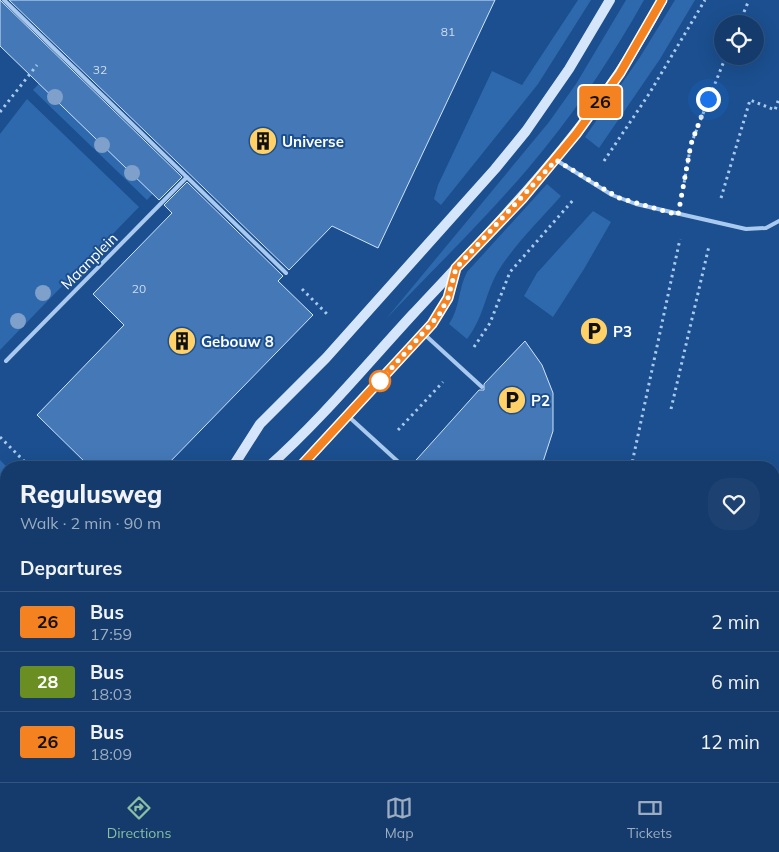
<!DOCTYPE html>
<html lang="en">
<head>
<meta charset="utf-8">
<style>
  :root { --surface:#143b6b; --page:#1d4271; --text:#f1f3f6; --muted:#9dadc1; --line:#33557e; --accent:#8abfa5 }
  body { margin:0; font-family:Mulish,sans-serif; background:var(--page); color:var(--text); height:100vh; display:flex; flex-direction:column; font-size:19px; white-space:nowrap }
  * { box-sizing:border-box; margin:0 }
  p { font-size:16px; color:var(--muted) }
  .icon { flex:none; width:28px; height:28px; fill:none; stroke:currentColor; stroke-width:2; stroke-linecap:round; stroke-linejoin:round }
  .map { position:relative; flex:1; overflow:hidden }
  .drawer { position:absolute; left:0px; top:461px; width:780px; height:321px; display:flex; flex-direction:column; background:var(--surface); border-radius:20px 20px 0 0; box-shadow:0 5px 20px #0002,0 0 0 1px var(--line) }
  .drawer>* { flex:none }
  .badge { padding:0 10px; border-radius:4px; font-size:18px; line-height:32px }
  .buttons { position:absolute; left:714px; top:15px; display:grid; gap:10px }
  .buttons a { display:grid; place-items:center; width:50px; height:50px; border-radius:50%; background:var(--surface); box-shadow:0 5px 20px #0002,0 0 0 1px var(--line); font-size:25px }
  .you { position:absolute; width:25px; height:25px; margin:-12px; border:4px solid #fff; border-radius:50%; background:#1a73e8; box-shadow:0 0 0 8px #1a73e833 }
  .map>.badge { position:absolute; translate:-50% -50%; box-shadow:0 0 0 2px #fff }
  h2 { padding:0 20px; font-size:19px; line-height:45px }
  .round { display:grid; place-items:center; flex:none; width:52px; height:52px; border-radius:20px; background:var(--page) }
  .summary { display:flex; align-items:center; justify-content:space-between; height:85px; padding:0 20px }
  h1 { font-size:24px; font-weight:800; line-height:38px }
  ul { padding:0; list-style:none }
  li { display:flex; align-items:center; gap:15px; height:60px; padding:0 20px; border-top:1px solid var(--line) }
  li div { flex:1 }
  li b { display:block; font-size:19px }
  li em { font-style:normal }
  li .badge { min-width:55px; font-weight:700; text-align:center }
  .tabs { display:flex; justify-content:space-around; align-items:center; height:70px; border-top:1px solid var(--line); background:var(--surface); font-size:14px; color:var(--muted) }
  .tabs a { display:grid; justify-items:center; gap:2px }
  .tabs .active { color:var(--accent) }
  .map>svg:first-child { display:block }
  .green { fill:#2e69ad }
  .building { fill:#4478b7; stroke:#cfe3fa }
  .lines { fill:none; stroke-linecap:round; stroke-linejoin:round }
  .path { stroke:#a9c9ee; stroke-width:3; stroke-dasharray:2.5 4; stroke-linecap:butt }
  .service { stroke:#a9c9ee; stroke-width:4 }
  .secondary { stroke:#d6e6fa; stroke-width:10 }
  .rail { stroke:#fff; stroke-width:4; stroke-dasharray:9 4; stroke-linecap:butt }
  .tree { fill:#7ea0ca }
  .line-casing { stroke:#fff; stroke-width:11 }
  .line { stroke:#f58220; stroke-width:8 }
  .walk { stroke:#fff; stroke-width:5; stroke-dasharray:0 9 }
  .stop-dot { fill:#fff; stroke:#f58220; stroke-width:2.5 }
  .labels { text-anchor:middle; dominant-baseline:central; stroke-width:4; stroke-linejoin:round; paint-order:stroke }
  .number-label { font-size:12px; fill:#d0dded }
  .poi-label { font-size:15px; font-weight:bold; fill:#fff; stroke:#1b4f8f; text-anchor:start }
  .street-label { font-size:15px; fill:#fff; stroke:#1b4f8f }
</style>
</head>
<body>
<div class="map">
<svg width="779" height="782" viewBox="0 0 779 782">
  <rect width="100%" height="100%" fill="#1b4f8f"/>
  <!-- green -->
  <path class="green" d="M578,0H591L538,84L441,205L434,199L438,185L492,71L522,85Z
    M626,0H644C615,52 582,102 544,149C496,209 439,263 386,319L549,122L576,84Z
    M675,0H695L660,59L599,148L585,137L640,57Z
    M46,76L160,186L147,200L33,90Z
    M27,99L139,207L0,350V134Z
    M547,184L561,196C539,221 514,245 497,273C485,295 483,319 467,339L449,324C460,308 458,289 467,272Z
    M593,211L611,222L584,269L553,317L524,296L537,273Z
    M0,460L7,467L6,521L0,527Z"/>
  <!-- building -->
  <path class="building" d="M0,0L182,177L159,200L0,46Z
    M9,0H495L378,248L332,226L289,270Z
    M187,182L283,276L278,281L313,315L164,468H91L37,415L124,325L93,294L172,213L164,205Z
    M525,341L542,365L553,393V431L541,468H409L479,390H484V384Z"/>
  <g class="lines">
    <!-- path -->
    <path class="path" d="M739,24L749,0
      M0,112L37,65
      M604,161L649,94L705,0
      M683,189L691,144L726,56
      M721,198L750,100L775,110L779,98
      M302,289L328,315
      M474,347L490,323L510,272L574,199
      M671,409L709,246
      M398,430L443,382
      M0,437L31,468
      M631,468L680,239
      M0,534L6,528
      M0,559L6,565
      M27,782L33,776
      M543,782L545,776
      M665,782L667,776"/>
    <!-- service -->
    <path class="service" d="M4,0L286,273
      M556,160L612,195L636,204L746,229L766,228L779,221
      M424,334L482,387
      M6,361L187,177
      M348,416L405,468
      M299,468L432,324L448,297L454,275
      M774,507L779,491"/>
    <!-- secondary -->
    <path class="secondary" d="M232,468L260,424L326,358L495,169L526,131L569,69L610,0
      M267,468C320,421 366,365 413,314C505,215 600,121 662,0
      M0,734L6,727"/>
    <!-- rail -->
    <path class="rail" d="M774,588L779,576
      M774,652L779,640
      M687,782L689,776
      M715,782L718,776"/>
  </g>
  <!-- trees -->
  <g class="tree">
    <circle cx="55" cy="97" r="8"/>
    <circle cx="102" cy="145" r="8"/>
    <circle cx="132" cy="173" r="8"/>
    <circle cx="43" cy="293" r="8"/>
    <circle cx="18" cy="321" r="8"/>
  </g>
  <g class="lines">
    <defs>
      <path id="line" d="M299,468L432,324L448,298L456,268L522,199L576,134L620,73L662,0"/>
    </defs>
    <!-- line casing -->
    <use href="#line" class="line-casing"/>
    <!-- line -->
    <use href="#line" class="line"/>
    <!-- walk -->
    <path class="walk" d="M380,381L439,315L448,298L456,268L556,160L619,198L678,215L691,144L708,99"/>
  </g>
  <!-- icons -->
  <defs>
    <symbol id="building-disc" viewBox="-11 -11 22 22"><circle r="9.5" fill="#ffd166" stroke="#1b4f8f"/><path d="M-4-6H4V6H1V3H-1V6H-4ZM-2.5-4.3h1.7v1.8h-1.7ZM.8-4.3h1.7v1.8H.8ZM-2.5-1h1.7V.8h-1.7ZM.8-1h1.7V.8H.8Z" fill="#111"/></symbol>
    <symbol id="parking-disc" viewBox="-11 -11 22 22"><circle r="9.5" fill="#ffd166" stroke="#1b4f8f"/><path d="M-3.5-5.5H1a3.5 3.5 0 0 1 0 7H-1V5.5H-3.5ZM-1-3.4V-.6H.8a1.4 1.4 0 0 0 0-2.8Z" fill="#111"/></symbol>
  </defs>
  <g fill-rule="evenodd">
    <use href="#building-disc" x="247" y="125" width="32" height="32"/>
    <use href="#parking-disc" x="578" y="315" width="32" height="32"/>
    <use href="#building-disc" x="166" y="325" width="32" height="32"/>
    <use href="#parking-disc" x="496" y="384" width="32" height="32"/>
  </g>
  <!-- markers -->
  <circle class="stop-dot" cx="380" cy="381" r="10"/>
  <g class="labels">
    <!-- number labels -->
    <g class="number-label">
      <text x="448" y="31">81</text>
      <text x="100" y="69">32</text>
      <text x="139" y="288">20</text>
    </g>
    <!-- poi labels -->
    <g class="poi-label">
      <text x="282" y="141">Universe</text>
      <text x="613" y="331">P3</text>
      <text x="201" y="341">Gebouw 8</text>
      <text x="531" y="400">P2</text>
    </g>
    <!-- street labels -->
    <g class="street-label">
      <text transform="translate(89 261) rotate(-45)">Maanplein</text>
    </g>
  </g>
</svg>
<div class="buttons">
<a><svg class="icon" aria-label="locate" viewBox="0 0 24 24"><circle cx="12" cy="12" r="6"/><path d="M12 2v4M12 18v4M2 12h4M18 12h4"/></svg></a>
</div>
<div class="you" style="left:708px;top:99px"></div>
<b class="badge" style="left:600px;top:102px;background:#f58220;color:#111">26</b>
<section class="drawer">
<div class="summary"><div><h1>Regulusweg</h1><p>Walk · 2 min · 90 m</p></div><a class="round"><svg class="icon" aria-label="heart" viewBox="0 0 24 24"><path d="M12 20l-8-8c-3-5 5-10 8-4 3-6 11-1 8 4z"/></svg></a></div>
<h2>Departures</h2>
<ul>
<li><span class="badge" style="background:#f58220;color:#111">26</span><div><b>Bus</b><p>17:59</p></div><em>2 min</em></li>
<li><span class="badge" style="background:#6b8e23;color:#fff">28</span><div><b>Bus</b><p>18:03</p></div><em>6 min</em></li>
<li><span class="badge" style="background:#f58220;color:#111">26</span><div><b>Bus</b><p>18:09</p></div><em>12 min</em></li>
</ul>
</section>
</div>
<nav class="tabs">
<a class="active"><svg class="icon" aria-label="directions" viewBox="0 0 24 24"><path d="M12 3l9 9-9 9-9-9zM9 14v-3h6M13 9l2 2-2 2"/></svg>Directions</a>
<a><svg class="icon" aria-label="map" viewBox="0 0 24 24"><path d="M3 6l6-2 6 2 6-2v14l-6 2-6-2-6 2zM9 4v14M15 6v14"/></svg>Map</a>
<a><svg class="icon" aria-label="tickets" viewBox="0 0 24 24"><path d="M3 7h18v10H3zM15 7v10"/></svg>Tickets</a>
</nav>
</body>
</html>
